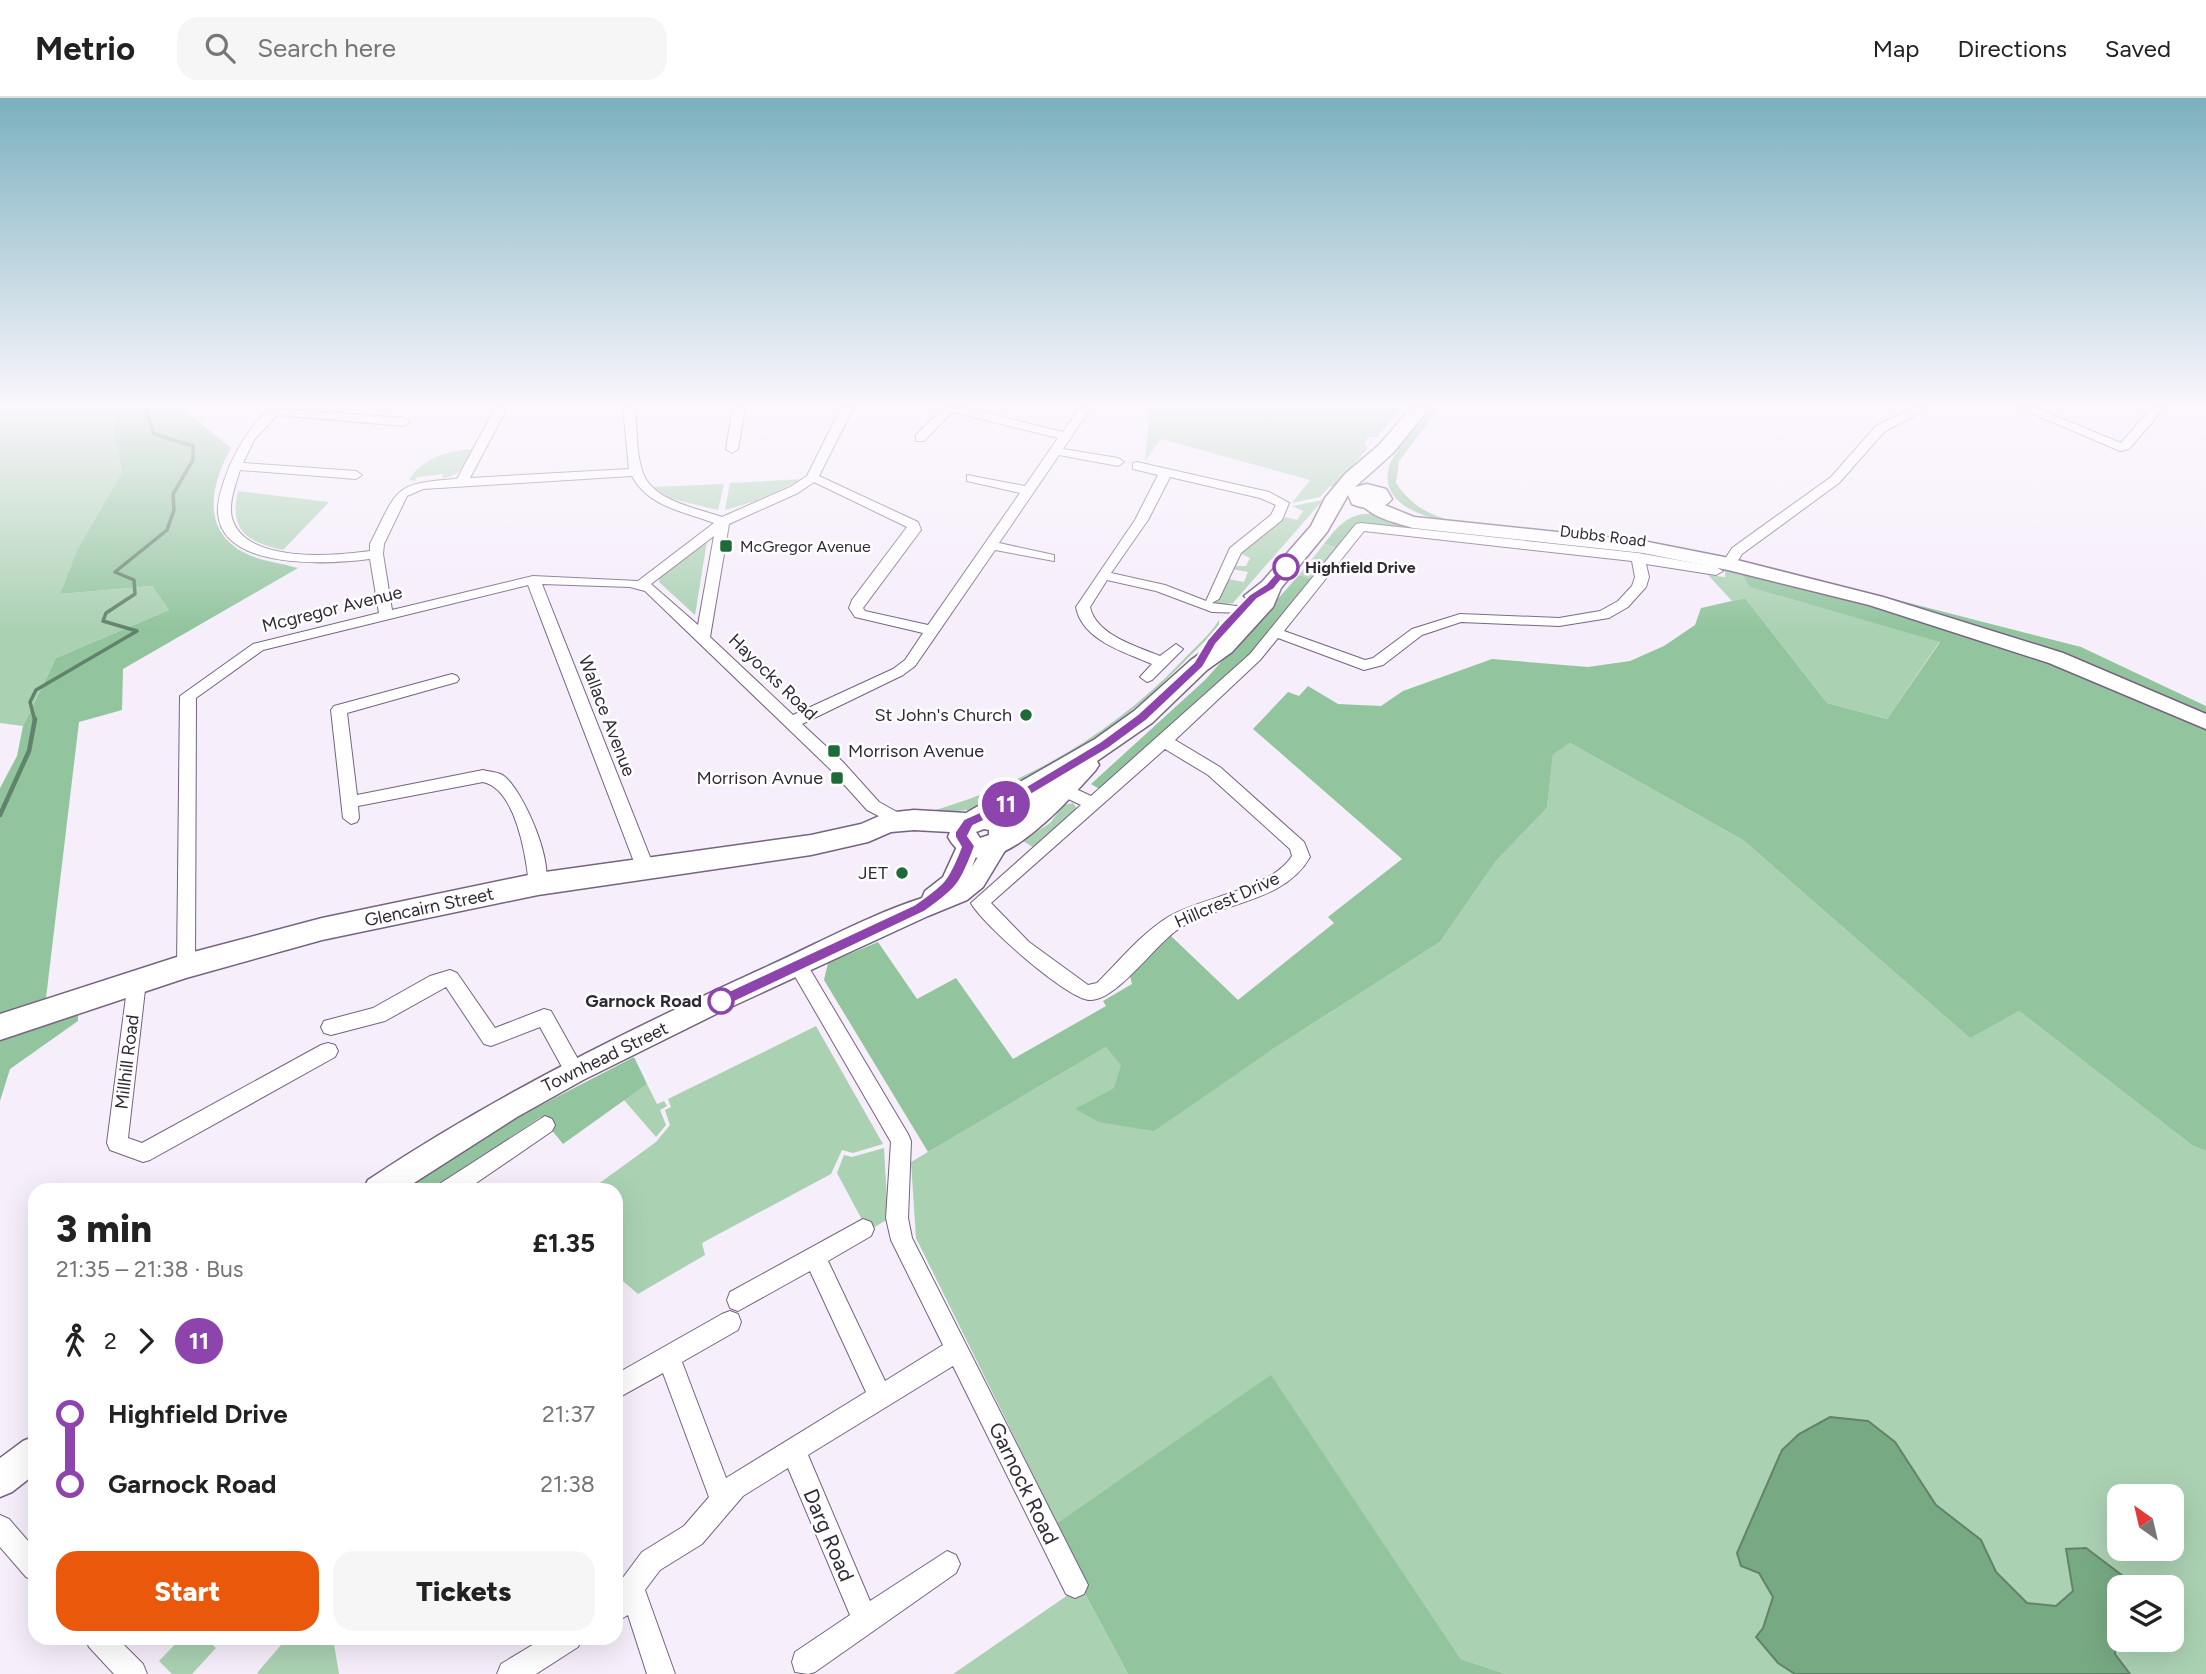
<!DOCTYPE html>
<html lang="en">
<head>
<meta charset="utf-8">
<style>
  :root { --surface:#fff; --page:#f6f6f6; --text:#222; --muted:#767676; --line:#e0e0e0; --accent:#ea580c }
  body { margin:0; font-family:Figtree,sans-serif; background:var(--page); color:var(--text); height:100vh; display:flex; flex-direction:column; font-size:26px; white-space:nowrap }
  * { box-sizing:border-box; margin:0 }
  p { font-size:23px; color:var(--muted) }
  .icon { flex:none; width:38px; height:38px; fill:none; stroke:currentColor; stroke-width:2; stroke-linecap:round; stroke-linejoin:round }
  .map { position:relative; flex:1; overflow:hidden }
  .side { position:absolute; left:28px; top:1085px; width:595px; height:462px; display:flex; flex-direction:column; background:var(--surface); border-radius:21px; box-shadow:0 7px 28px #0002 }
  .side>* { flex:none }
  .badge { padding:0 14px; border-radius:23px; font-size:24px; line-height:46px }
  .needle { width:46px; rotate:326deg }
  .fabs { position:absolute; left:2107px; top:1386px; display:grid; gap:14px }
  .fabs a { display:grid; place-items:center; width:77px; height:77px; border-radius:14px; background:var(--surface); box-shadow:0 7px 28px #0002; font-size:35px }
  .map>.badge { position:absolute; translate:-50% -50%; box-shadow:0 0 0 4px #fff }
  .legs { display:flex; align-items:center; gap:10px; height:77px; padding:0 28px; font-size:23px }
  .legs p { margin-inline-start:auto }
  .summary { display:flex; align-items:center; justify-content:space-between; height:119px; padding:0 28px }
  h1 { font-size:38px; font-weight:800; line-height:52px }
  .primary-button { display:flex; gap:14px; margin-top:auto; padding:14px 28px }
  .primary-button a { flex:1; height:80px; border-radius:21px; background:var(--accent); color:#fff; font-size:28px; font-weight:800; line-height:80px; text-align:center }
  .primary-button a+a { background:var(--page); color:var(--text) }
  ul { padding:0 28px; list-style:none }
  li { display:flex; align-items:center; gap:24px; height:70px; font-size:26px }
  li i { display:grid; place-items:center; width:10px; height:100%; margin:0 9px; background:currentColor }
  li i::after { content:''; width:18px; height:18px; margin:-9px; border:5px solid; border-radius:50%; background:var(--surface) }
  li p { margin-inline-start:auto }
  li:first-child i { background:linear-gradient(#0000 50%,currentColor 0) }
  li:last-child i { background:linear-gradient(currentColor 50%,#0000 0) }
  header { display:flex; align-items:center; gap:42px; box-sizing:border-box; height:98px; padding:0 35px; background:var(--surface); border-bottom:2px solid var(--line) }
  header strong { font-size:33px }
  nav { display:flex; gap:38px; margin-inline-start:auto; font-size:24px }
  .search { width:490px; height:63px; background:var(--page); display:flex; align-items:center; gap:18px; box-sizing:border-box; padding:0 24px; border-radius:21px; color:var(--muted); font-size:26px }
  .map>svg:first-child { display:block }
  .green { fill:#abd1b3; fill-rule:evenodd }
  .forest { fill:#92c59e }
  .water { fill:#77a982; stroke:#62836b; stroke-width:2 }
  .lines { fill:none; stroke-linecap:round; stroke-linejoin:round }
  .stream-far1 { stroke:#62836b; stroke-width:3.5 }
  .stream { stroke:#62836b; stroke-width:4.5 }
  .street-casing { stroke:#756380; stroke-width:2 }
  .secondary-casing { stroke:#756380; stroke-width:3 }
  .primary-casing { stroke:#756380; stroke-width:3 }
  .street { fill:#fff; fill-rule:evenodd }
  .secondary { fill:#fff; fill-rule:evenodd }
  .primary { fill:#fff; fill-rule:evenodd }
  .line-1 { fill:#8e44ad; stroke:#fff; stroke-width:2 }
  .poi-dot { fill:#1e6a39; stroke:#fff; stroke-width:2.5 }
  .stop-1-dot { fill:#fff; stroke:#8e44ad; stroke-width:3.5 }
  .labels { text-anchor:middle; dominant-baseline:central; stroke-width:5; stroke-linejoin:round; paint-order:stroke }
  .far-street-label { font-size:16px; fill:#312936; stroke:#fff }
  .far-poi-label { font-size:16px; fill:#312936; stroke:#fff; text-anchor:start }
  .far-stop-label { font-size:16px; font-weight:bold; fill:#312936; stroke:#fff; text-anchor:start }
  .street-label { font-size:18px; fill:#312936; stroke:#fff }
  .poi-label { font-size:18px; fill:#312936; stroke:#fff; text-anchor:end }
  .stop-label { font-size:18px; font-weight:bold; fill:#312936; stroke:#fff; text-anchor:end }
  .near-street-label { font-size:21px; fill:#312936; stroke:#fff }
</style>
</head>
<body>
<header>
<strong>Metrio</strong>
<div class="search"><svg class="icon" aria-label="search" viewBox="0 0 24 24"><circle cx="10" cy="10" r="6"/><path d="M15 15l6 6"/></svg>Search here</div>
<nav><a>Map</a><a>Directions</a><a>Saved</a></nav>
</header>
<div class="map">
<svg width="2206" height="1576" viewBox="0 0 2206 1576">
  <rect width="100%" height="100%" fill="#f6eefb"/>
  <!-- green -->
  <path class="green" d="M0,310H112L114,339L122,374L77,452L60,496L152,488L169,512L56,560L23,628L0,625Z
    M1150,310H1401L1377,339H1369L1364,345L1368,350L1335,389L1330,388L1320,399L1292,405L1310,382L1161,341L1145,363Z
    M473,351C465,366 461,378 443,380V376L417,379L415,383L409,382C420,361 449,352 473,351Z
    M803,381L756,403L725,412L730,385Z
    M724,386L718,412L672,401L652,389Z
    M238,393L329,404L283,452C246,444 229,432 238,393Z
    M1323,402L1233,505L1220,507L1208,502H1218L1228,481L1244,484L1248,474L1232,471L1233,468H1246L1250,460L1239,455L1286,419L1297,422L1303,413L1292,408Z
    M707,443L695,517L659,484L660,480Z
    M1324,446L1338,450L1312,481L1299,477Z
    M1725,471L1741,474L1749,489L1940,543L1887,621L1827,605L1745,500L1732,503L1708,477L1725,479Z
    M1219,522V529L1150,598L1099,638L977,711L918,717C1019,690 1111,638 1183,562C1195,549 1210,537 1219,522Z
    M1570,645L1743,742L1969,939L2019,913L2193,1048L2206,1053V1576H1506L1461,1561L1271,1278L1057,1425L916,1140L911,1064L1209,888L1270,953L1440,844L1496,763L1547,710L1553,655ZM2119,1398H2172V1451H2119ZM2119,1489H2172V1542H2119Z
    M1073,705L1078,712L1034,750L1023,743L1050,725L1064,707Z
    M816,928L883,1046L853,1055L842,1052L831,1076L702,1145L705,1157L638,1196L616,1177V1092H590L656,1044L670,1027L665,1012L671,1009L668,1001Z
    M647,986L657,1006L664,1003L667,1008L660,1012L666,1027L656,1039L624,1002Z
    M884,1050L888,1121L868,1133L837,1075L844,1057L852,1059Z
    M1081,1488L1128,1576H953Z
    M181,1540H206L216,1550L192,1576H172L159,1563Z
    M287,1540H333L339,1576H259L257,1575Z"/>
  <!-- forest -->
  <path class="forest" d="M113,310H182L231,350C211,386 200,432 245,455C260,463 281,465 298,470L123,571L122,612L79,624L46,900L0,916V690L17,658L23,628L56,560L169,512L152,488L60,496L77,452L122,374L114,339Z
    M1433,310H1439L1399,363L1396,385C1409,404 1424,415 1446,421L1445,423C1418,418 1377,402 1390,366C1396,350 1422,325 1433,310Z
    M1374,416L1410,428L1408,431L1357,426L1338,450L1324,446C1338,428 1349,414 1374,416Z
    M1741,474L1875,507L2055,565L2206,629V1053L2193,1048L2019,913L1970,940L1743,742L1570,645L1553,656L1547,710L1496,763L1440,844L1270,953L1154,1033L1099,1024L1075,1011L1114,990L1121,967L1106,949L928,1054L824,882L828,865L878,844L917,901L956,880L1013,961L1106,908L1103,903L1132,886L1130,878L1171,838L1238,902L1334,825L1328,819L1402,761L1253,631L1288,594L1299,598L1308,588L1338,606L1381,608L1403,593L1492,561L1588,569L1630,563L1664,548L1695,527L1701,510L1745,500L1827,605L1887,621L1940,544L1749,489Z
    M1299,477L1312,481L1249,557L1101,692L1091,686L1205,582Z
    M1882,498L2081,549L2206,608V619L1954,521Z
    M78,914V923L10,971L0,1003V941Z
    M634,959L647,986L563,1046L541,1019L432,1092H402L520,1018Z
    M1271,1277L1461,1561L1506,1576H1128L1081,1488L1082,1476L1057,1425Z"/>
  <!-- water -->
  <path class="water" d="M1830,1319L1868,1323L1895,1344L1936,1407L1981,1442L1996,1474L2027,1505L2056,1508L2073,1493L2066,1451L2086,1450L2123,1478L2122,1489H2119L2115,1556L2130,1576H1795L1778,1565L1756,1539L1763,1530L1773,1499L1759,1475L1741,1468L1737,1455L1782,1352L1799,1336Z"/>
  <g class="lines">
    <!-- stream-far1 -->
    <path class="stream-far1" d="M35,623L30,604L36,592L137,533L103,523L106,515L135,496L134,482L115,474L167,432L174,412L173,396L193,362V348L154,336L145,310"/>
    <!-- stream -->
    <path class="stream" d="M0,717L29,653L35,621"/>
    <defs>
      <path id="street" d="M270,310L404,320L410,324L404,328L277,317L254,342L243,365L356,373L362,377L356,381L240,372C236,386 228,405 232,420C245,466 333,458 370,453V446C398,391 392,385 457,381L495,310H507L470,380L629,371L623,310H635C637,330 636,357 643,375C653,403 697,410 722,419L790,389L807,378L841,310H853L819,378L918,424L921,432L863,510L865,513L928,527L1020,395L967,383V377L1025,388L1058,340L952,314L924,343H916V337L943,310H966L1063,334L1079,310H1091L1063,351L1118,360L1124,364L1118,368L1059,357L999,445L1054,457V463L995,452L915,568L903,577L802,626L843,664L879,704L906,719L908,723L906,727L900,729L867,712L831,672L645,493L630,489L542,486L654,769L651,774H639L636,769L528,487L263,552L196,600L195,868L193,873L186,875L179,873L177,868L180,598L253,546L379,515L370,461C331,466 222,473 218,415C217,404 221,393 224,383C233,355 248,331 270,310ZM632,378C647,408 684,414 714,425L638,483L533,478L392,512L383,456L384,446L407,398L423,391ZM814,384L907,429L852,502L849,510L855,519L923,535L905,562L893,571L793,617L710,539L729,426L798,395ZM714,438L698,527L651,486Z
        M733,310H745L738,351L732,355L726,351Z
        M1912,310H1928L1884,334L1839,385L1742,456L1734,469H1724L1722,466L1732,450L1831,379L1876,328Z
        M2019,310H2036L2121,345L2151,310H2164L2129,351L2120,353Z
        M1137,364L1269,394L1289,405L1282,422L1241,455L1219,501L1212,505L1245,509V515L1212,514L1156,493L1107,482L1090,509C1096,537 1136,548 1160,558L1176,546L1183,551L1152,582L1147,584L1140,579L1152,566C1124,554 1082,542 1076,509L1135,422L1158,377L1133,371V365ZM1170,379L1260,400L1276,407L1271,417L1230,450L1206,503L1165,487L1111,475L1148,422Z
        M1361,425L1638,455L1716,469L1723,473L1716,477L1646,466L1649,479L1646,489L1628,509L1609,520L1559,528L1461,524L1422,537L1383,567L1364,572L1278,540L1260,562L1175,642L1220,669L1304,744L1310,759C1284,805 1221,804 1180,830C1156,845 1117,903 1090,902C1068,902 982,826 971,805L1081,707L1062,698L1017,714L1009,708L1011,704L1063,685L1091,698L1250,556L1356,426ZM1364,433L1632,463L1635,479L1632,488L1618,503L1600,513L1559,520L1460,516L1412,531L1373,560L1365,562L1284,533ZM1165,651L1208,677L1290,751L1292,758C1269,793 1203,798 1168,819C1141,836 1120,862 1097,885L1088,887L1029,844L991,805Z
        M452,576L457,578L459,581L457,584L347,615L357,697L483,672C490,674 499,674 504,678C524,694 556,768 544,791H532L529,786C526,758 516,691 483,684L358,708L359,720L357,724L351,726L343,720L331,612L334,608Z
        M798,861L805,863L908,1036L911,1043L908,1120L912,1140L1088,1487L1084,1496L1075,1500L1066,1496L953,1268L808,1357L870,1503L947,1453L956,1457L960,1466L956,1475L815,1574L808,1576L795,1574L792,1564L795,1554L850,1517L788,1370L743,1398L702,1446L660,1472L645,1492L675,1576H647L628,1517L616,1524V1489L642,1454L684,1428L709,1399L663,1275L616,1301V1276L722,1216L730,1213L738,1216L741,1224L738,1232L682,1264L726,1380L866,1294L810,1173L738,1213L730,1210L727,1202L730,1194L863,1121L871,1124L874,1131L871,1138L828,1163L885,1283L943,1247L891,1142L886,1120L891,1044L789,868L791,863Z
        M450,872L457,875L495,930L544,911L551,913L584,972L581,978L574,981L567,978L540,929L491,948L484,946L446,889L385,923L331,937L324,935L321,929L324,923L373,910L430,878Z
        M137,875L144,878L146,883L128,1040L142,1045L321,947L328,945L335,947L338,953L335,959L150,1062L143,1064L110,1052L107,1045L128,883L130,878Z
        M545,1018L552,1021L555,1027L552,1033L466,1092H437L441,1085Z
        M0,1417L9,1421L35,1451V1483L26,1479L0,1449Z
        M85,1540H117L143,1566L147,1576H114L89,1549Z
        M544,1540H582L578,1549L536,1576H497L501,1566Z"/>
      <path id="secondary" d="M1370,401L1414,419L1643,443L1729,460L1883,499L2063,555L2206,616V631L2049,565L1869,507L1728,472L1643,455L1413,430C1396,425 1373,420 1361,406L1364,402Z
        M997,737L1005,740L1009,746L983,789L967,802L928,818L720,914L583,982L517,1019L403,1092H363L368,1082C494,998 628,932 766,869C817,846 869,817 922,800L925,793L943,779L960,742L968,739L976,742L980,748L972,769L989,740Z
        M35,1338V1376L12,1394L0,1399V1360L23,1343Z"/>
      <path id="primary" d="M1411,310H1430L1393,355L1355,389L1367,386L1386,391L1392,401C1381,414 1367,412 1352,406L1348,397L1327,434L1281,490L1273,509L1232,554L1207,572L1152,625L1097,663L1099,667L1095,673C1068,702 984,803 948,739L950,734L914,732L891,734L868,744L811,757L538,797L322,842L186,880L0,942V916L186,856L322,820L538,775L811,737L861,726L886,715L914,712L966,715L1095,641L1134,613L1191,562L1216,544L1252,504L1244,498L1262,484L1311,428L1325,400L1345,376L1379,347ZM1043,696L1027,713L1011,723L1007,718ZM984,731L989,732V737L980,740L976,734Z"/>
    </defs>
    <!-- street casing -->
    <use href="#street" class="street-casing"/>
    <!-- secondary casing -->
    <use href="#secondary" class="secondary-casing"/>
    <!-- primary casing -->
    <use href="#primary" class="primary-casing"/>
    <!-- street -->
    <use href="#street" class="street"/>
    <!-- secondary -->
    <use href="#secondary" class="secondary"/>
    <!-- primary -->
    <use href="#primary" class="primary"/>
  </g>
  <!-- sky -->
  <linearGradient id="sky" x2="0" y2="1"><stop stop-color="#7bb0bf"/><stop offset="0.58" stop-color="#fbf7fd"/><stop offset="1" stop-color="#fbf7fd" stop-opacity="0"/></linearGradient>
  <rect width="2206" height="531" fill="url(#sky)"/>
  <!-- line-1 -->
  <path class="line-1" d="M1283,467L1292,469L1274,491L1257,501L1216,546L1203,569L1147,622L1109,650L1002,714L973,728L968,738L975,748C961,786 957,791 924,814L726,908H716L713,903L716,899L914,807C944,786 948,783 961,749L955,739V734L964,721L993,708L1100,644L1138,616L1194,564L1208,541L1221,526L1249,497L1266,486Z"/>
  <!-- markers -->
  <g class="poi-dot">
    <rect x="719" y="441" width="14" height="14" rx="3.5"/>
    <circle cx="1026" cy="617" r="7"/>
    <rect x="827" y="646" width="14" height="14" rx="3.5"/>
    <rect x="830" y="673" width="14" height="14" rx="3.5"/>
    <circle cx="902" cy="775" r="7"/>
  </g>
  <g class="stop-1-dot">
    <circle cx="1286" cy="469" r="12"/>
    <circle cx="721" cy="903" r="12"/>
  </g>
  <g class="labels">
    <!-- far-street labels -->
    <g class="far-street-label">
      <text transform="translate(1603 438) rotate(7)">Dubbs Road</text>
    </g>
    <!-- far-poi labels -->
    <g class="far-poi-label">
      <text x="740" y="448">McGregor Avenue</text>
    </g>
    <!-- far-stop labels -->
    <g class="far-stop-label">
      <text x="1305" y="469">Highfield Drive</text>
    </g>
    <!-- street labels -->
    <g class="street-label">
      <text transform="translate(332 511) rotate(-14)">Mcgregor Avenue</text>
      <text transform="translate(773 579) rotate(44)">Hayocks Road</text>
      <text transform="translate(607 618) rotate(69)">Wallace Avenue</text>
      <text transform="translate(1227 802) rotate(-24)">Hillcrest Drive</text>
      <text transform="translate(429 809) rotate(-12)">Glencairn Street</text>
      <text transform="translate(605 959) rotate(-26)">Townhead Street</text>
      <text transform="translate(127 964) rotate(-83)">Millhill Road</text>
    </g>
    <!-- poi labels -->
    <g class="poi-label">
      <text x="1012" y="617">St John's Church</text>
      <text x="848" y="653" text-anchor="start">Morrison Avenue</text>
      <text x="823" y="680">Morrison Avnue</text>
      <text x="888" y="775">JET</text>
    </g>
    <!-- stop labels -->
    <g class="stop-label">
      <text x="702" y="903">Garnock Road</text>
    </g>
    <!-- near-street labels -->
    <g class="near-street-label">
      <text transform="translate(1024 1385) rotate(64)">Garnock Road</text>
      <text transform="translate(829 1437) rotate(67)">Darg Road</text>
    </g>
  </g>
</svg>
<div class="fabs">
<a><svg class="needle" viewBox="-14 -14 28 28"><path d="M0-13l5 13h-10z" fill="#e53935"/><path d="M0 13l5-13h-10z" fill="#767676"/></svg></a>
<a><svg class="icon" aria-label="layers" viewBox="0 0 24 24"><path d="M12 4l9 5-9 5-9-5zM3 14l9 5 9-5"/></svg></a>
</div>
<b class="badge" style="left:1006px;top:706px;background:#8e44ad;color:#fff">11</b>
<section class="side">
<div class="summary"><div><h1>3 min</h1><p>21:35 – 21:38 · Bus</p></div><b>£1.35</b></div>
<div class="legs"><svg class="icon" aria-label="walk" viewBox="0 0 24 24"><circle cx="13" cy="4" r="2"/><path d="M13 8l-2 6 4 7M11 14l-3 7M7 12l3-4h3l4 4"/></svg>2<svg class="icon" aria-label="forward" viewBox="0 0 24 24"><path d="M9 5l7 7-7 7"/></svg><b class="badge" style="background:#8e44ad;color:#fff">11</b></div>
<ul>
<li><i style="color:#8e44ad"></i><b>Highfield Drive</b><p>21:37</p></li>
<li><i style="color:#8e44ad"></i><b>Garnock Road</b><p>21:38</p></li>
</ul>
<div class="primary-button"><a>Start</a><a>Tickets</a></div>
</section>
</div>
</body>
</html>
